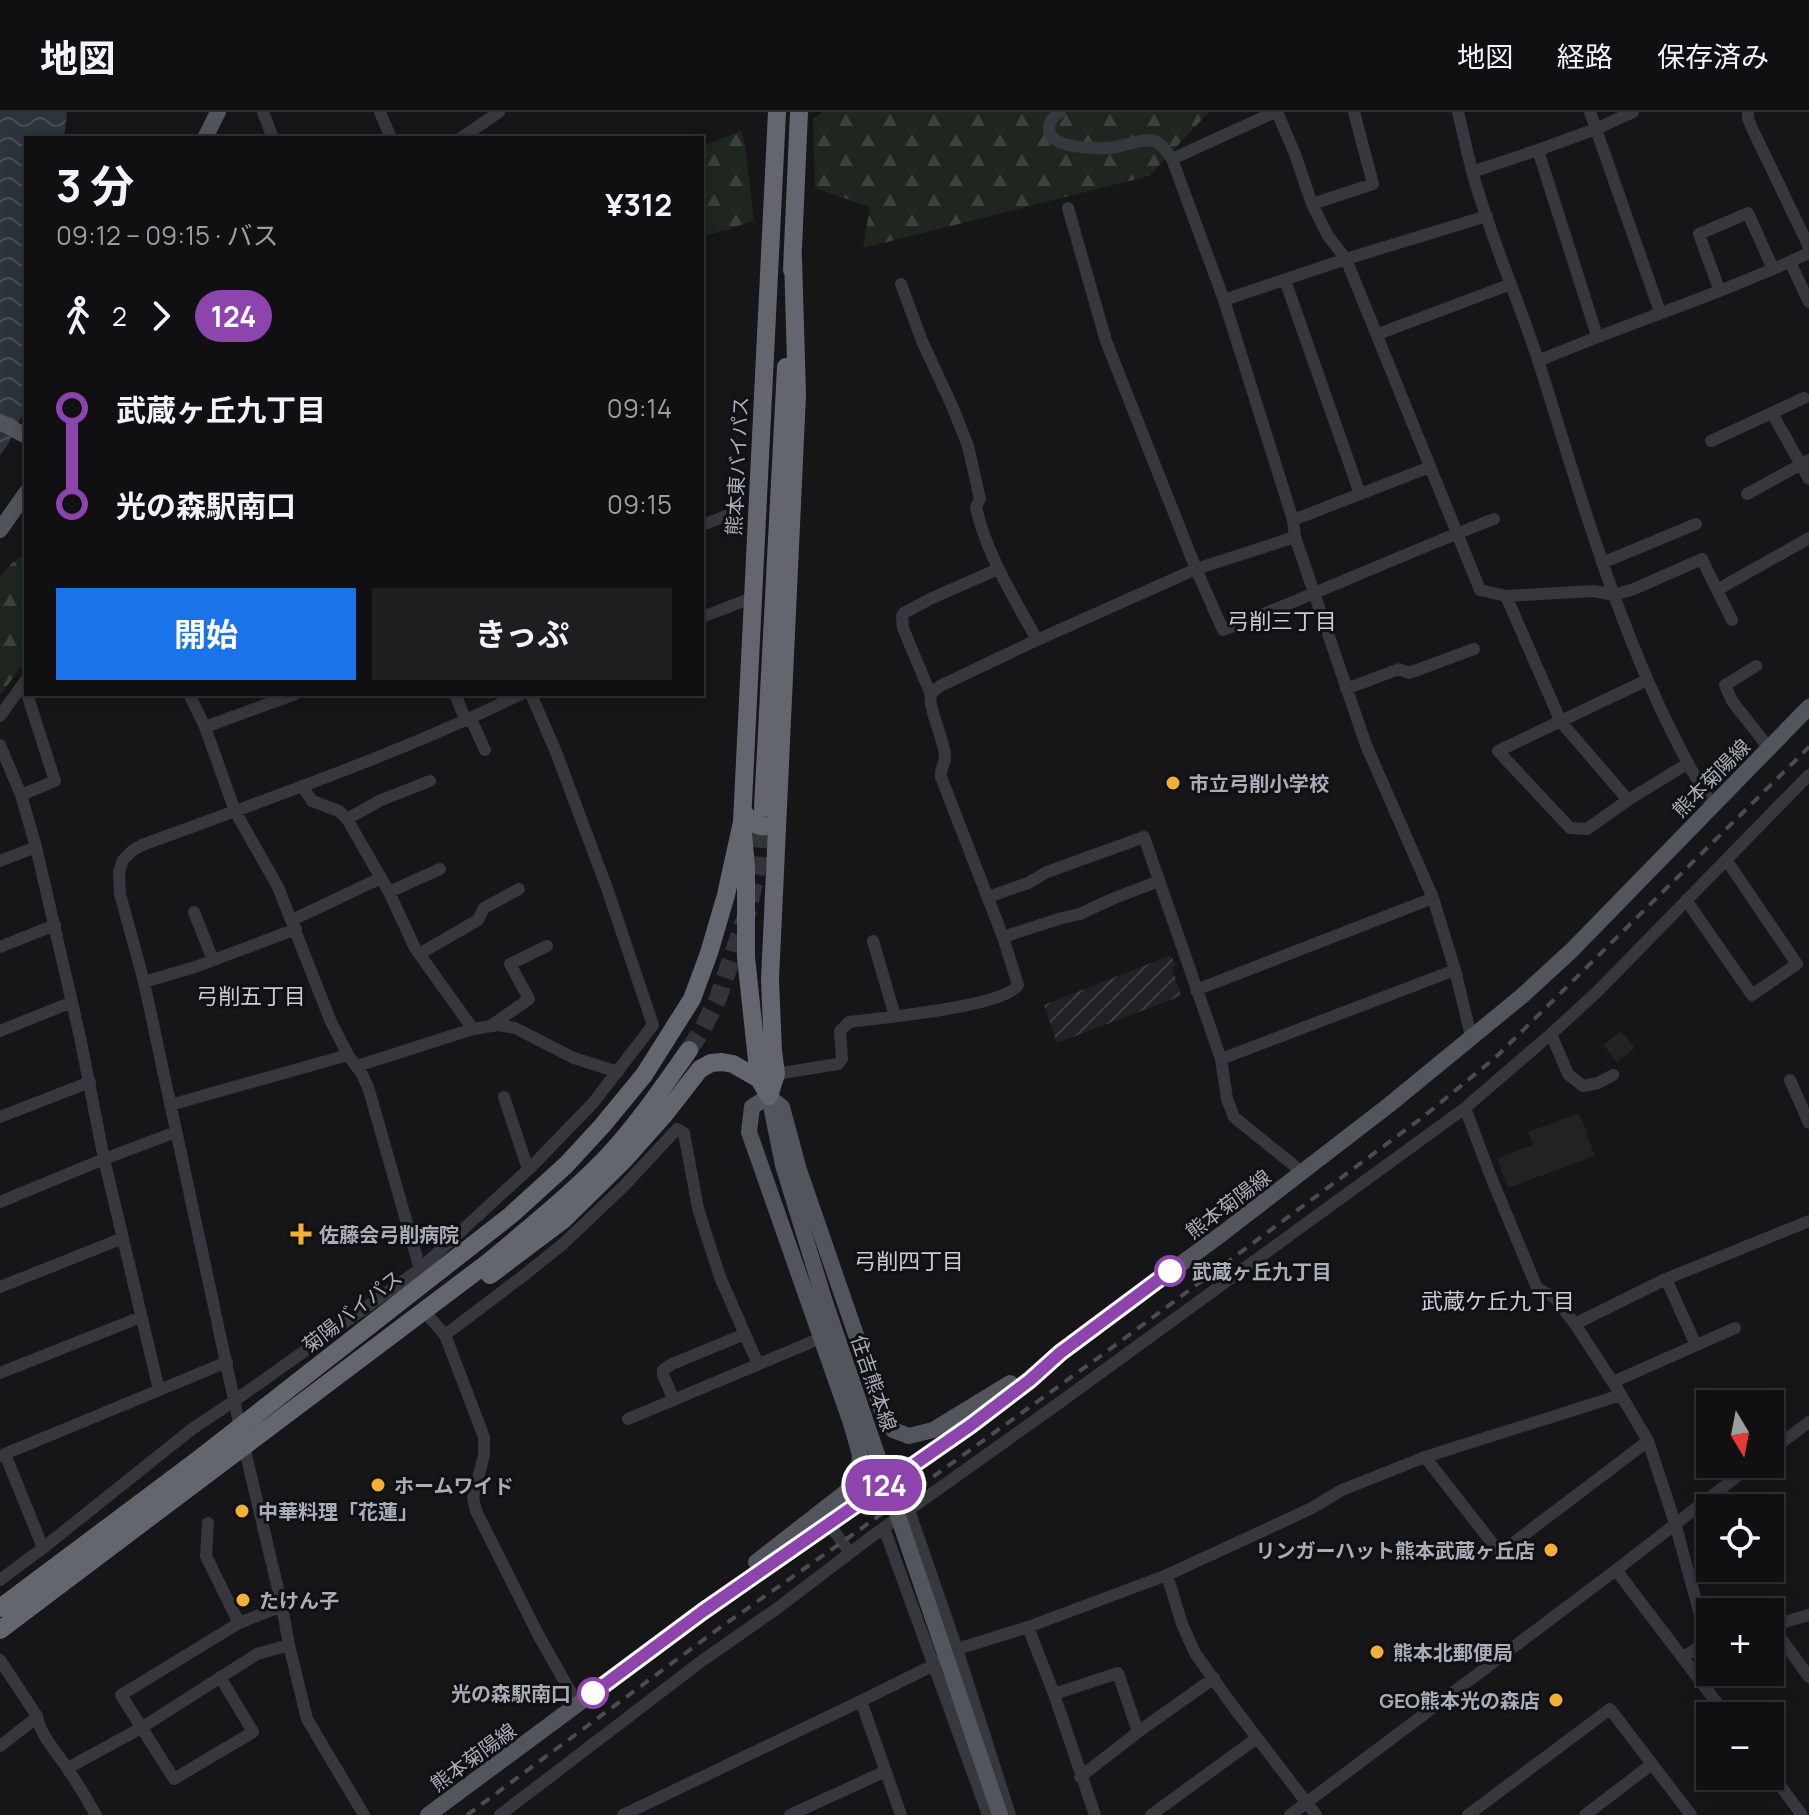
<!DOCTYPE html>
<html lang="ja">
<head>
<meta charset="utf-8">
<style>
  :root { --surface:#101012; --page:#1e1e20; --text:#f1f3f6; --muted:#9c9d9f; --line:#303032; --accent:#1a73e8 }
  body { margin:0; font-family:Manrope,"Noto Sans JP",sans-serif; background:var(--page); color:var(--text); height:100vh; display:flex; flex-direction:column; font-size:30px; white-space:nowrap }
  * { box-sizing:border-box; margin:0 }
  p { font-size:26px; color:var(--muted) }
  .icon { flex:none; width:44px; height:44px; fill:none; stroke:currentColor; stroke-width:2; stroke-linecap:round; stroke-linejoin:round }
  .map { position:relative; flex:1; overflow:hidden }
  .side { position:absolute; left:24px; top:24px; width:680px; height:560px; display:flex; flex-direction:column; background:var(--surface); border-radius:0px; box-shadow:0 4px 20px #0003,0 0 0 2px var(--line) }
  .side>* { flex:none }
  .badge { padding:0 16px; border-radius:26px; font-size:28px; line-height:52px }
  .needle { width:52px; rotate:170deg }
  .buttons { position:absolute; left:1696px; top:1278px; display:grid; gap:16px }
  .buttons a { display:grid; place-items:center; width:88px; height:88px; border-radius:0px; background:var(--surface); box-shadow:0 4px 20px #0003,0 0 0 2px var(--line); font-size:40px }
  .map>.badge { position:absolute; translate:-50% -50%; box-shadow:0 0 0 4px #fff }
  .legs { display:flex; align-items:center; gap:12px; height:88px; padding:0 32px; font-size:26px }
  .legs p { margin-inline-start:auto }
  .head { display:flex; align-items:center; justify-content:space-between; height:136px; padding:0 32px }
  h1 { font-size:44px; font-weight:700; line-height:60px }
  .button { display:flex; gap:16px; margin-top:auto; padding:16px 32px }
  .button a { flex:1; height:92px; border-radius:0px; background:var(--accent); color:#fff; font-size:32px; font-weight:700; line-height:92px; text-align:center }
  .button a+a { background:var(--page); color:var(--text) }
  ul { padding:0 32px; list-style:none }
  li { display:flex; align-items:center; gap:28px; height:96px; font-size:30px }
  li i { display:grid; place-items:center; width:12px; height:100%; margin:0 10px; background:currentColor }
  li i::after { content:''; width:20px; height:20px; margin:-10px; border:6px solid; border-radius:50%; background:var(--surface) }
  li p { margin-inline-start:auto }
  li:first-child i { background:linear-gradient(#0000 50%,currentColor 0) }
  li:last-child i { background:linear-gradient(currentColor 50%,#0000 0) }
  header { display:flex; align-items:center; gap:48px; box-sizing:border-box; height:112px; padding:0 40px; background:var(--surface); border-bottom:2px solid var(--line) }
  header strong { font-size:38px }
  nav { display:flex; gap:44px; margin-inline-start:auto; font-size:28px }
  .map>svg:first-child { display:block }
  .built { fill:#222225 }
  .industrial { fill:url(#industrial-furrows) }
  .forest { fill:url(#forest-firs) }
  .water { fill:url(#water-waves) }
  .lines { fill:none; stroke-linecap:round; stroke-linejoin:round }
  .highway-tunnel { stroke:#333438; stroke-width:18; stroke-dasharray:18 9; stroke-linecap:butt }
  .minor { stroke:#37383d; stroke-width:12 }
  .major { stroke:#53555c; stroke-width:16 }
  .highway { stroke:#63666e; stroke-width:18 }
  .rail { stroke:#4a4c52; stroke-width:4; stroke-dasharray:10 8; stroke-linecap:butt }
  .line-1-casing { stroke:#fff; stroke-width:18 }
  .line-1 { stroke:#8e44ad; stroke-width:12 }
  .poi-dot { fill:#f2b134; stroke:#111113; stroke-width:3 }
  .stop-1-dot { fill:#fff; stroke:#8e44ad; stroke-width:4 }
  .labels { text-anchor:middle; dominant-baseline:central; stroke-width:6; stroke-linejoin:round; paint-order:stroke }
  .street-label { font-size:20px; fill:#a8adb8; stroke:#111113 }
  .poi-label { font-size:20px; font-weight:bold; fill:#a8adb8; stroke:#111113; text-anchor:start }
  .stop-label { font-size:20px; font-weight:bold; fill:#a8adb8; stroke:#111113; text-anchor:start }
  .neighbourhood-label { font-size:22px; fill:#c9ccd4; stroke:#111113 }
</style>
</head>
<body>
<header>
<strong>地図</strong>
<nav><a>地図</a><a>経路</a><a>保存済み</a></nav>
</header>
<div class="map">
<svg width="1809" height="1703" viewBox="0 0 1809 1703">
  <defs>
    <pattern id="industrial-furrows" width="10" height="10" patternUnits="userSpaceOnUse" patternTransform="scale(2)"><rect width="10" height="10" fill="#222225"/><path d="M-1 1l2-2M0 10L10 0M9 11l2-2" fill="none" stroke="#3f3f43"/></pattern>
    <pattern id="forest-firs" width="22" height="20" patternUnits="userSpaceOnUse" patternTransform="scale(2)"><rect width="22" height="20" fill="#1e261f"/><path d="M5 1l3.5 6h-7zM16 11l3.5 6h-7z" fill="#3c433d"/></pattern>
    <pattern id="water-waves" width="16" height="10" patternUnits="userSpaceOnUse" patternTransform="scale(2)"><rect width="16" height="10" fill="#2c353c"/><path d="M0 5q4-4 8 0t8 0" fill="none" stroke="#485056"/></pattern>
  </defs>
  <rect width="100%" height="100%" fill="#161618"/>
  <!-- built -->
  <path class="built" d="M1621,919L1635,936L1617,950L1603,933Z
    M1579,1001L1595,1044L1508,1076L1497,1046L1533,1033L1528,1020Z"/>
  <!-- industrial -->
  <path class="industrial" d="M1171,843L1176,853L1172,855L1181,884L1057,931L1044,893Z"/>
  <!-- forest -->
  <path class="forest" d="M823,0H1213L1208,1L1149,64L863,136L870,95L815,76L813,7Z
    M741,19L745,33L754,109L702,125V34Z
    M26,441V549L0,583V465L11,452Z"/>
  <!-- water -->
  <path class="water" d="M0,0H67L64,26H26V295L7,334L0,343Z"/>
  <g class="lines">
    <!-- highway-tunnel -->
    <path class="highway-tunnel" d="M689,938L703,916L718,886L748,798L757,757L763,699"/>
    <!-- minor -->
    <path class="minor" d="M263,0L273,26
      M380,0L391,26
      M1060,0C1055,4 1050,7 1049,15C1047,38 1100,37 1116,35C1128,33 1141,26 1154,29C1162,31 1167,41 1172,47
      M1275,0L1172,47L1224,188L1293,408L1295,425L1366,633L1433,786L1455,858L1471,924
      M1277,0L1295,42L1312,92L1328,124L1346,147L1480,478L1506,484L1594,479L1614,483L1634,477L1702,447L1717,478L1809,426
      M1458,0C1463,20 1467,40 1472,59C1490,125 1519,188 1540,254C1587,404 1629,558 1712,693
      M1590,0L1660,200
      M1748,0V6L1751,14L1809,135
      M461,26L499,0
      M1472,60L1538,38
      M1312,92L1373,72L1354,0
      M1068,96L1106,229L1196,457L1223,518C1314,483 1403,442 1494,407
      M1790,150L1809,190
      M1285,168L1360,382
      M901,172L922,229L953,296L968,334L980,387L976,395C986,442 1015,487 1037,528
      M1719,177L1699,122L1748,101L1773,157
      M1224,188L1346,147L1487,104
      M1378,222L1511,172
      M1597,224L1538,38L1596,17L1633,0
      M1538,249C1628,211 1721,182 1809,141
      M1772,301L1809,367
      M1711,329L1804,286
      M1747,382L1809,348
      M1293,408L1430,355
      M702,413L726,404
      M1602,451L1696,412
      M1717,478L1732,508
      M1506,484L1561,610L1628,688
      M702,505L752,486
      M1756,554L1725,573L1732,589L1769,636
      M1647,568L1498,639L1570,716L1587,717L1628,688L1687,652
      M1346,577L1399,557L1409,561L1474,537
      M189,582L205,615L235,699L278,775L331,910L348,943L362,962L369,978L420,1157
      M455,582L466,609
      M931,583L903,516L902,504L904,501L930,487L998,457
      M0,604L26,568
      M471,607L485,638
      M205,615L295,582
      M0,633L21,683L36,735L80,925L104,1047L159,1278
      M302,674L312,689L339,699L347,707L389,780L415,836L473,917
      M21,683L55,669L27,582
      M347,707L381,688L430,669
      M0,749L36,735
      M389,780L440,757
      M988,785L1028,771L1047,760L1144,725L1221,947L1227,987L1234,1005L1302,1060
      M1686,788L1752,883L1797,852L1727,749
      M194,800L213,848
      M292,808L381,766
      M1003,825L1062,806L1080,802L1112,787L1159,769
      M873,829L895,904
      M0,835L55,813
      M419,842L478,808L484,796L519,777
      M144,870L195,855L296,817
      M1196,878L1433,786
      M492,913L529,887L510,852L547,834
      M0,919L72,890
      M1551,922L1568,962L1583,974L1598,971L1613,963
      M1221,947L1455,858
      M357,954L473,917L498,913L515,916L574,946L618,960
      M776,962L838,952L842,947L840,919L849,910C879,906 1004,895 1018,873L1003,825L941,665C940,657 944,654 945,646C946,631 927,594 931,583C932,580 938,576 940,574L1037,528L1196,457L1295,425
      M1790,968L1809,1011
      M504,985L528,1057
      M170,993L348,943
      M1465,996L1491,1065L1537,1176L1555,1186L1575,1212L1621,1283L1648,1329L1675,1411L1707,1529
      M0,1005L90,970
      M0,1090L104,1047L176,1020
      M1666,1167L1696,1233
      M0,1175L123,1126
      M431,1207L445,1223L484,1325V1343L473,1386L476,1399L540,1526L578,1593
      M1575,1212L1666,1167L1809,1109
      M445,1223L523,1164L563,1132L624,1074L677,1017L684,1021L698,1096L706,1122L720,1165L758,1252
      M0,1261L141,1205
      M1613,1270L1735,1216
      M674,1288L663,1263V1258L672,1252L745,1222
      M628,1307L821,1226
      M1770,1339L1809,1310
      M5,1342L43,1436
      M0,1344L227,1250
      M1425,1345L1500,1441L1648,1329
      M909,1398L957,1537L1010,1703
      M208,1411L206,1444L239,1511
      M829,1412L850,1441
      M884,1416L988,1703
      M1616,1458L1727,1604
      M1167,1463L1182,1512L1195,1541L1232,1593L1316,1703
      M0,1468L43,1436L192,1317L234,1289L420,1157L533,1053L593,991L653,913L608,779L556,640L531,582
      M1770,1514L1809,1503
      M1772,1514L1809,1565
      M1028,1515L1054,1582L1095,1703
      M1683,1545L1710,1528
      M0,1548L37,1604C40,1624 58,1641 69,1659C79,1673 87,1688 96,1703
      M220,1565L253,1620L174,1667L121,1583L239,1511L282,1494
      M1054,1582L1118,1561L1138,1620
      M861,1589L901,1703
      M0,1634L36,1606
      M68,1656L141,1616L257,1542L289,1533
      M1770,1660L1802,1703
      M1080,1665L1138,1620L1214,1566
      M364,1703L307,1607L289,1533L282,1494L244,1334L144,870L120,782L119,760L123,748L133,738L142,733C270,686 399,642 521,582
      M500,1703L703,1548L775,1498L875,1422L1048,1299L1465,996L1551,922L1597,880L1809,663
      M623,1703L861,1589L934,1553L957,1537L1028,1515L1167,1463L1310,1397L1342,1378L1425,1345L1621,1283
      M790,1703L886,1659
      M1151,1703L1257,1626
      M1290,1703L1616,1458L1753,1352
      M1468,1703L1610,1597L1691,1703
      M1585,1703L1652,1652"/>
    <!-- major -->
    <path class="major" d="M205,26L218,0
      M0,310L26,324
      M0,418L26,381
      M769,984L783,1053L824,1187L1000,1703
      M773,988L782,995L799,1058L874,1275L882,1299L893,1318L909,1324L933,1318L1010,1271
      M756,1450L851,1376L859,1358L860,1343L851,1311L749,1020L752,995L769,984
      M428,1703L702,1500L971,1313L1030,1268L1060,1241L1223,1121L1389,993L1522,884L1572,838L1809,595"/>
    <!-- highway -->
    <path class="highway" d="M792,158L799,0
      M763,696L786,255
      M743,699C751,711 761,719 775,711L777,704
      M769,984L759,967L746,845V755L742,710L777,0
      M769,984L776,962L773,939L770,868L797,283L793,147
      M490,1163L563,1108L624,1048L665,1002L700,957L711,951L722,950L733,952L759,967
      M0,1496L199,1347L511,1103L566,1053L602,1014L644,963L692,887L709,841L726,783L742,710
      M0,1518L486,1152C527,1118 569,1084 606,1046C637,1013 663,975 689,938"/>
    <!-- rail -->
    <path class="rail" d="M467,1703L718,1517L848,1426L1102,1243L1423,1005L1496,945L1809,635"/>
  </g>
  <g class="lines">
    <defs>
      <path id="line-1" d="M593,1581L702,1500L971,1313L1030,1268L1060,1241L1170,1159"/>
    </defs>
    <!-- line-1 casing -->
    <use href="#line-1" class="line-1-casing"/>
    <!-- line-1 -->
    <use href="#line-1" class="line-1"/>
  </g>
  <!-- markers -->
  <g class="poi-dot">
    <circle cx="1173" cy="671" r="8"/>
    <path d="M297 1110h8v8h8v8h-8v8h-8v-8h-8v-8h8z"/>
    <circle cx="378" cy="1373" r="8"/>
    <circle cx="242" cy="1399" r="8"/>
    <circle cx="1551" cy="1438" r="8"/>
    <circle cx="243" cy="1488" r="8"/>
    <circle cx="1377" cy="1540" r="8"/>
    <circle cx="1556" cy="1588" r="8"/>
  </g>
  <g class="stop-1-dot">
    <circle cx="1170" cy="1159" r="14"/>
    <circle cx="593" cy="1581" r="14"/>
  </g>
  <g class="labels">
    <!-- street labels -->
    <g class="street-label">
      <text transform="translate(737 354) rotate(-87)">熊本東バイパス</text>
      <text transform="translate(1711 666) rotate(-45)">熊本菊陽線</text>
      <text transform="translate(1228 1092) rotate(-37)">熊本菊陽線</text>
      <text transform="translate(352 1199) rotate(-38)">菊陽バイパス</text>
      <text transform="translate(874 1271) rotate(71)">住吉熊本線</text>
      <text transform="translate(473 1645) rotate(-36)">熊本菊陽線</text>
    </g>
    <!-- poi labels -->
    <g class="poi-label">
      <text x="1189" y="671">市立弓削小学校</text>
      <text x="319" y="1122">佐藤会弓削病院</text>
      <text x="394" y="1373">ホームワイド</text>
      <text x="258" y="1399">中華料理「花蓮」</text>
      <text x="1535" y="1438" text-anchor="end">リンガーハット熊本武蔵ヶ丘店</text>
      <text x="259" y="1488">たけん子</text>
      <text x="1393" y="1540">熊本北郵便局</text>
      <text x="1540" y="1588" text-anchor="end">GEO熊本光の森店</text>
    </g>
    <!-- stop labels -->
    <g class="stop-label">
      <text x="1192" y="1159">武蔵ヶ丘九丁目</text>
      <text x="571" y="1581" text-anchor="end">光の森駅南口</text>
    </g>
    <!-- neighbourhood labels -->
    <g class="neighbourhood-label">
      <text x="1282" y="509">弓削三丁目</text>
      <text x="251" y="884">弓削五丁目</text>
      <text x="909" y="1149">弓削四丁目</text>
      <text x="1498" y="1189">武蔵ケ丘九丁目</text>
    </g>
  </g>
</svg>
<div class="buttons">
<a><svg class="needle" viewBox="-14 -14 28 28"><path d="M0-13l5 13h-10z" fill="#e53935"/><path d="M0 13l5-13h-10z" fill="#9c9d9f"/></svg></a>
<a><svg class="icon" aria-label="locate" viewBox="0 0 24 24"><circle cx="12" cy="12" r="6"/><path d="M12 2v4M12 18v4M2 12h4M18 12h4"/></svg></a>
<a>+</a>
<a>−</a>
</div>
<b class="badge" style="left:884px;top:1373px;background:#8e44ad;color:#fff">124</b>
<section class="side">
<div class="head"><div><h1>3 分</h1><p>09:12 – 09:15 · バス</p></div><b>¥312</b></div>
<div class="legs"><svg class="icon" aria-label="walk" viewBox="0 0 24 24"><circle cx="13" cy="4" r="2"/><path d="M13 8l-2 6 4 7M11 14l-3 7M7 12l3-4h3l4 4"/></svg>2<svg class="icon" aria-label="forward" viewBox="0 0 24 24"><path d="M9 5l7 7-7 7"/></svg><b class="badge" style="background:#8e44ad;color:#fff">124</b></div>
<ul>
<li><i style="color:#8e44ad"></i><b>武蔵ヶ丘九丁目</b><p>09:14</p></li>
<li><i style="color:#8e44ad"></i><b>光の森駅南口</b><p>09:15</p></li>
</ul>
<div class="button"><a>開始</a><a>きっぷ</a></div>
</section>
</div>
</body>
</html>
